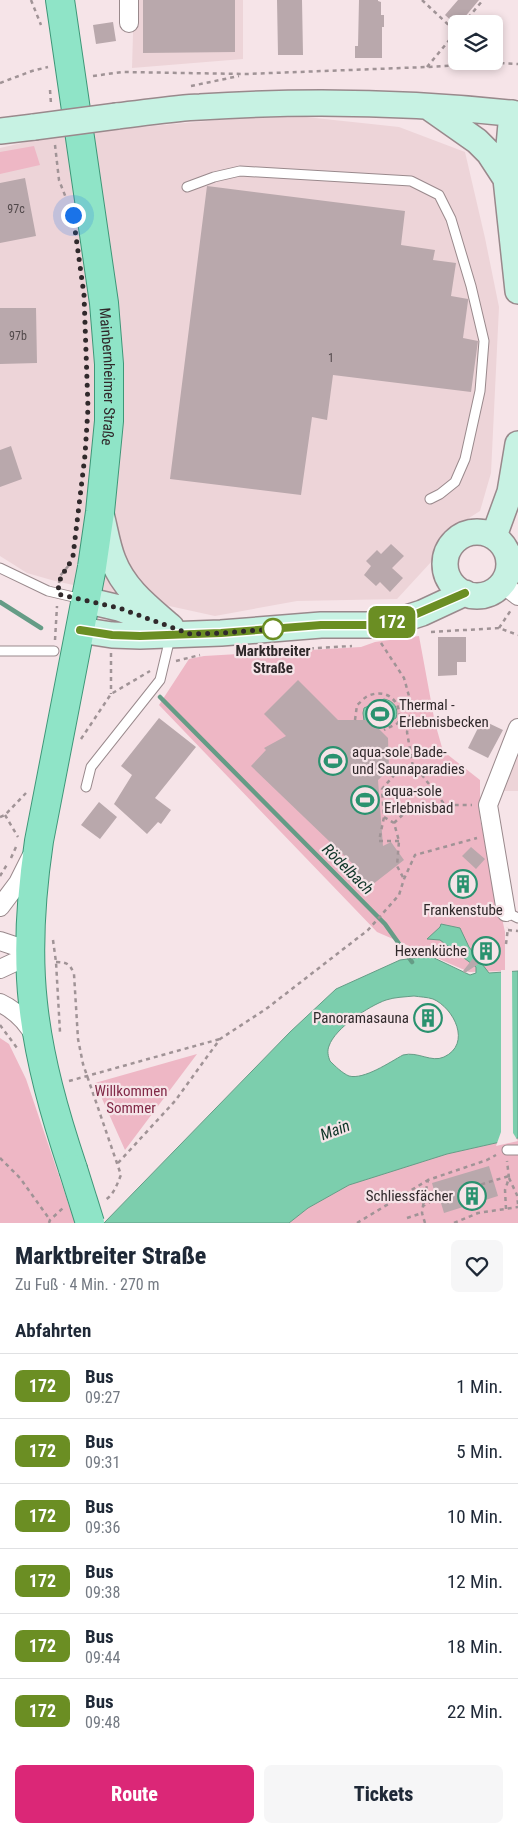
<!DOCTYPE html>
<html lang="de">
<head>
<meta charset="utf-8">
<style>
  :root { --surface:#fff; --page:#f6f6f7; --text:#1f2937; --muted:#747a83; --line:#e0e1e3; --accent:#db2777 }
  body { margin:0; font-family:"Roboto Condensed",sans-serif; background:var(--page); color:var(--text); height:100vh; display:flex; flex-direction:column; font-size:19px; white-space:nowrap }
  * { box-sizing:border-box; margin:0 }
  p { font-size:16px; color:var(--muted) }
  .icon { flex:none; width:28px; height:28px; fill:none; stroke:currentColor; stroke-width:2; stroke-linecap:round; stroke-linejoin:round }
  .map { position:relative; height:1223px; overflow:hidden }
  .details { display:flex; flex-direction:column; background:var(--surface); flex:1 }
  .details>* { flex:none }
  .badge { padding:0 10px; border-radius:8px; font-size:18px; line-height:32px }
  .controls { position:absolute; left:448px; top:15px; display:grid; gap:10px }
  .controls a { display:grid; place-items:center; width:55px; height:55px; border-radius:8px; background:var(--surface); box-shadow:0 2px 8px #0003; font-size:25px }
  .you { position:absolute; width:25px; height:25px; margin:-12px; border:4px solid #fff; border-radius:50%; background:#1a73e8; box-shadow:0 0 0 8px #1a73e833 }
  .map>.badge { position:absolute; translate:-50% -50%; box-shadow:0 0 0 2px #fff }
  h2 { padding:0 15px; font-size:19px; line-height:45px }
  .round { display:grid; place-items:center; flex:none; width:52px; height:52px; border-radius:8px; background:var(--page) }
  .overview { display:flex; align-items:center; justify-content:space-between; height:85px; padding:0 15px }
  h1 { font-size:24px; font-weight:800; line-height:38px }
  .cta { display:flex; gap:10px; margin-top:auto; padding:10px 15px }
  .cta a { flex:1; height:58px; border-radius:8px; background:var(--accent); color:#fff; font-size:20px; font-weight:800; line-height:58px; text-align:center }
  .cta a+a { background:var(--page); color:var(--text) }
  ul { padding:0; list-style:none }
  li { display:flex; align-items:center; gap:15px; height:65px; padding:0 15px; border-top:1px solid var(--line) }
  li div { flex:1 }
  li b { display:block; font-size:19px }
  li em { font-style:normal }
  li .badge { min-width:55px; font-weight:700; text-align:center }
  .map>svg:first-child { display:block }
  .built { fill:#edd4d8 }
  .green { fill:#eeb7c5 }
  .water { fill:#7ccead; stroke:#659c86; fill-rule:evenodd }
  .pier { fill:#f6e4e8 }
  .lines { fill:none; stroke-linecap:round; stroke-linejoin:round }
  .stream { stroke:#659c86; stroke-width:4.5 }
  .building { fill:#b9a8ac }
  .service-casing { stroke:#99898c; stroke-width:11 }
  .minor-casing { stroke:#99898c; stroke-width:20 }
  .secondary-casing { stroke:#99898c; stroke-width:28 }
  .primary-casing { stroke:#3e9778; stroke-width:30 }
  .path { stroke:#a09396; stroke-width:2.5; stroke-dasharray:4 4; stroke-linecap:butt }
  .service { stroke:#fff; stroke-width:9 }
  .minor { stroke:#fff; stroke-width:18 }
  .secondary { stroke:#c7f2e3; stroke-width:25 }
  .primary { stroke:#8fe4c7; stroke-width:28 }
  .secondary-bridge-casing { stroke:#99898c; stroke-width:28; stroke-linecap:butt }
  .primary-bridge-casing { stroke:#3e9778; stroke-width:30; stroke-linecap:butt }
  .secondary-bridge { stroke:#c7f2e3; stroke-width:25 }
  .primary-bridge { stroke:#8fe4c7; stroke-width:28 }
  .line-casing { stroke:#fff; stroke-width:11 }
  .line { stroke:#6b8e23; stroke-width:8 }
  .walk { stroke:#30292b; stroke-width:5; stroke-dasharray:0 9 }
  .stop-dot { fill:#fff; stroke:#6b8e23; stroke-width:2.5 }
  .labels { text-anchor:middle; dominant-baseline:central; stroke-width:4.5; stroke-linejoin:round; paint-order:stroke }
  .number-label { font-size:12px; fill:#52494b }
  .street-label { font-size:15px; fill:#30292b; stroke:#f6e4e8 }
  .stop-label { font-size:15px; font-weight:bold; fill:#30292b; stroke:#f6e4e8 }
  .poi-label { font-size:15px; fill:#30292b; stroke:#f6e4e8; text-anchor:start }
  .park-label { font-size:15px; fill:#812947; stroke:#f6e4e8 }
  .water-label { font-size:16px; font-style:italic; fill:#0e3427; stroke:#f6e4e8 }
</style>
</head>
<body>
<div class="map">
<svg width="518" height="1223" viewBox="0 0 518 1223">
  <rect width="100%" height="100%" fill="#f6e4e8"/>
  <!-- built -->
  <path class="built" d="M134,0H243V59L132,68Z
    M306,117L399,127L465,152L485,238L499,307L491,473L480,511L458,525L443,549L397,599L297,601L215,616L55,581L27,573L0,556V148L35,140L119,129L240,118Z
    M518,752V791H500Z"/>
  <!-- green -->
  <path class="green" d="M34,146L40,165L0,174V152Z
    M419,636L435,723L443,751L480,780V819L505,932V971L469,972L377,932L159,705L189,659L204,656L361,647L375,642Z
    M0,1038L9,1044L26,1079L75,1223H0Z
    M197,1054L125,1150L95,1083Z
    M518,1138V1223H289L308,1208L349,1185L447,1154Z"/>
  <!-- water -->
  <path class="water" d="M384,699C394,701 399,708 396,718L379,728H365L363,713L364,708Z
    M441,924L460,928L469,947L489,973L518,971V1138L447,1154L349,1185L308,1208L289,1223H104L290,1032L336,989L400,960L430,956L470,975L476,973V967L440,940L427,939L440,927ZM414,996C420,997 427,997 433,999C454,1008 472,1044 444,1057C431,1063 418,1051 403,1055C390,1062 364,1080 349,1076C342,1073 335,1066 330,1061C328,1056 327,1051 329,1046C335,1028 369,1006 386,1000C395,997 405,997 414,996Z"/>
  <!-- pier -->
  <path class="pier" d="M501,970H512L513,1133L518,1141L496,1146L501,1132Z"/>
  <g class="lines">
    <!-- stream -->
    <path class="stream" d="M0,602L41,628
      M160,697L385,924L412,962"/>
  </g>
  <!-- building -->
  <path class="building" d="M143,0H235V52L143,53Z
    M277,0H302L303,55H278Z
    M359,0H378V1L381,2V15H384V27H382V58H355V46H358Z
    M458,0H479L459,24L456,25L445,15Z
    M113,22L116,41L96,44L93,25Z
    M25,178L36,236L0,243V183Z
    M207,186L405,211L401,245L435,250L433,260L456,263L451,296L468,299V301L463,338L478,341L471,392L333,375L327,420L312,417L301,495L170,479Z
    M0,308H36L37,363L0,364Z
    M11,446L22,479L0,487V450Z
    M391,544L404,556L392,568L403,578L390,592L380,582L376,586L364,575L371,566L366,561L377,550L381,554Z
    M438,637H466V662H457V675L438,676Z
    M298,680L338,720H370L388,738L389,770L378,780L383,846L391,842L404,860L368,888L363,889L348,871L354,865L251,766L266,750L264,748L286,736L264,714Z
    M378,703H390L394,715L392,718L375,724L370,706Z
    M159,718L196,747L155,798L171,810L161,824L158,822L147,834L114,804L132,775L121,766Z
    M482,720L503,730L488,758L468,748Z
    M99,802L117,817L100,839L81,825Z
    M471,847L485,859L476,869L462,856Z
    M486,942L495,949L490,956L465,973L463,971Z
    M429,1007L439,1013L436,1025L426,1030L417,1023L419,1011Z
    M489,1166L498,1196L444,1213L438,1193L435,1194L432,1183Z"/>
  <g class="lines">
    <defs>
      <path id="service" d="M187,187L214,177L240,171L411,181L439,195L451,219L471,286L484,341L480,391L465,459L455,482L440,494L430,499
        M0,568L48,591L82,599
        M0,651H54
        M86,787L91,767L160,680L170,638
        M506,912L518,918
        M507,1150H518"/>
      <path id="minor" d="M129,23V0
        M503,584L518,596
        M0,907L18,883L31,857
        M506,912L488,805L518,728
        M0,941L18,947L30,955
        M0,969L30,955
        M0,1003C15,1010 27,1022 35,1037"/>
      <path id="secondary" d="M430,108L477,141L489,153L506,179
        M512,113L506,179L518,291
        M117,116C145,113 173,108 200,107C306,100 413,102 518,114
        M0,131L34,127
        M101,514C105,529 107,545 113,560C124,589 148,607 171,627
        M445 564a32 32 0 1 1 64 0a32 32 0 1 1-64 0Z
        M494,536L510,492L518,444
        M85,600L119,608L157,622
        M80,630L112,635L140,636L221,633L321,625H370L394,622L422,613L465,593"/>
      <g id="primary">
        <path id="s1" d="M60,0L104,303L109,364V421L100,512L92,567L39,841C31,895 27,949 33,1003C39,1060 55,1115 73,1169"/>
      </g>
    </defs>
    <!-- service casing -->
    <use href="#service" class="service-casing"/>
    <!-- minor casing -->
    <use href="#minor" class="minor-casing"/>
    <!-- secondary casing -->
    <use href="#secondary" class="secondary-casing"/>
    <!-- primary casing -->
    <use href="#primary" class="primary-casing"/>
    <!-- path -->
    <path class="path" d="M31,0L41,25
      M422,0L456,32
      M463,24L483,0
      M427,67L456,32
      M93,76L122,72L246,74L427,67L497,63L518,64
      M0,83L32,71L48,67
      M191,86L239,76
      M50,90L51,104
      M55,145L59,180L66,198
      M59,583L60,576L70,564
      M499,628L511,610
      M431,632L499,628L518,635
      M55,640L57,606
      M381,643L404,678L412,707L407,732L414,773
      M270,651L352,646
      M111,653V694
      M176,661L200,655
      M355,720L357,705C360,703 363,699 366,697C386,686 404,702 398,723L384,730
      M81,739L111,694L150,671
      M5,815L18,837
      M0,817L5,815L26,793
      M384,817L394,823L399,841L397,866L404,879
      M394,823L411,807L445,805
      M399,841H379L384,817L382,789L397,772L414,773L422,775L445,805H472
      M11,858L16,847
      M0,876L8,863
      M508,930L518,931
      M53,940L56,962L60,1032
      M506,944L508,928
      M56,962C67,962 70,964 74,974L78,1039L83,1064L121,1175C117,1184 114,1195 105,1200
      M0,1025L17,1048
      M69,1081L220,1039
      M0,1158L20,1178L50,1220
      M118,1163L175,1101L220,1039L266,1009L368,930L399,895L404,879L415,855L477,838
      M509,1178L517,1195L518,1204
      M423,1206L428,1180L487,1160L496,1155
      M506,1209L505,1190L509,1178L507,1161
      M407,1218L422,1213
      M49,1223L50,1220L63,1208
      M357,1223L428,1180
      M425,1223L422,1213L423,1206L436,1198L509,1176
      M454,1223L478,1213L518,1207"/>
    <!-- service -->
    <use href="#service" class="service"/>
    <!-- minor -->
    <use href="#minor" class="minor"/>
    <!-- secondary -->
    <use href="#secondary" class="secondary"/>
    <!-- primary -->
    <use href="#primary" class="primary"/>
    <defs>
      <path id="secondary-bridge" d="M34,127L117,116"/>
      <path id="primary-bridge" d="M73,1169L90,1223"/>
    </defs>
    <!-- secondary-bridge casing -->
    <use href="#secondary-bridge" class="secondary-bridge-casing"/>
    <!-- primary-bridge casing -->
    <use href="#primary-bridge" class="primary-bridge-casing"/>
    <!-- secondary-bridge -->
    <use href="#secondary-bridge" class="secondary-bridge"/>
    <!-- primary-bridge -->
    <use href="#primary-bridge" class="primary-bridge"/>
  </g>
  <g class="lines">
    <defs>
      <path id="line" d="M80,630L112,635L140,636L221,633L321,625H370L407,618L465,593"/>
    </defs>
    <!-- line casing -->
    <use href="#line" class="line-casing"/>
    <!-- line -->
    <use href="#line" class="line"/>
    <!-- walk -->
    <path class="walk" d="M73,215L84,295L88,408L85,455L73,556C66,574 59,571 58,594L119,608L190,634L221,633L273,629"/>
  </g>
  <!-- icons -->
  <defs>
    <symbol id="stadium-ring" viewBox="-11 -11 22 22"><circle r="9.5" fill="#f6e4e8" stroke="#2a926f" stroke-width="1.5"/><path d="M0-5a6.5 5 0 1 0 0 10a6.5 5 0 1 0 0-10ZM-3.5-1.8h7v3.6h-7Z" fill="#2a926f"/></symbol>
    <symbol id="building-ring" viewBox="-11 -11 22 22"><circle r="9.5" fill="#f6e4e8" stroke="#2a926f" stroke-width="1.5"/><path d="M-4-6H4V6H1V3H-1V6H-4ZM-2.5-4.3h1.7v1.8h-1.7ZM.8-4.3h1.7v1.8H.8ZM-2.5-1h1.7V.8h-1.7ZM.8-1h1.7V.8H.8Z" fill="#2a926f"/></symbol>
  </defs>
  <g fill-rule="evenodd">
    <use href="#stadium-ring" x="364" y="698" width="32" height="32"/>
    <use href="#stadium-ring" x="317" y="745" width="32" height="32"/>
    <use href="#stadium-ring" x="349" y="784" width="32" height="32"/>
    <use href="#building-ring" x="447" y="868" width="32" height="32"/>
    <use href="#building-ring" x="470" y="935" width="32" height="32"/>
    <use href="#building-ring" x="412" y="1002" width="32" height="32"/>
    <use href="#building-ring" x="456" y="1180" width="32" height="32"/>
  </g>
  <!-- markers -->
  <circle class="stop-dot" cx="273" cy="629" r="10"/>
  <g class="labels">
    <!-- number labels -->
    <g class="number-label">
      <text x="16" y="209">97c</text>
      <text x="18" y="336">97b</text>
      <text x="331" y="358">1</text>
    </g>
    <!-- street labels -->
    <g class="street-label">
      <text stroke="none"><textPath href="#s1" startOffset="380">Mainbernheimer Straße</textPath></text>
    </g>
    <!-- stop labels -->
    <g class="stop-label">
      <text x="273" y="651">Marktbreiter<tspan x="273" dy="17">Straße</tspan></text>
    </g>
    <!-- poi labels -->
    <g class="poi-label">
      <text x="399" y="705">Thermal -<tspan x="399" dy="17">Erlebnisbecken</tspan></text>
      <text x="352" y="752">aqua-sole Bade-<tspan x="352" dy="17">und Saunaparadies</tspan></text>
      <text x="384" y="791">aqua-sole<tspan x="384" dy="17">Erlebnisbad</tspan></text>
      <text x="463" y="910" text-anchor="middle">Frankenstube</text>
      <text x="467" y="951" text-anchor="end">Hexenküche</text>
      <text x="409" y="1018" text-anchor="end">Panoramasauna</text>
      <text x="453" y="1196" text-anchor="end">Schliessfächer</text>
    </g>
    <!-- park labels -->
    <g class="park-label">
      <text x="131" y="1091">Willkommen<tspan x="131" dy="17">Sommer</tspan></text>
    </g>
    <!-- water labels -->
    <g class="water-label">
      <text transform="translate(348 869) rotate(45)">Rödelbach</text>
      <text transform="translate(335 1130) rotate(-21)">Main</text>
    </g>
  </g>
</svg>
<div class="controls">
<a><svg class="icon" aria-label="layers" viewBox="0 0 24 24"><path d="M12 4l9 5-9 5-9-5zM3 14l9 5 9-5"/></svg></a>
</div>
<div class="you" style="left:73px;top:215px"></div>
<b class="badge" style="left:392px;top:622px;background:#6b8e23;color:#fff">172</b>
</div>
<section class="details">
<div class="overview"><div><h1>Marktbreiter Straße</h1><p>Zu Fuß · 4 Min. · 270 m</p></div><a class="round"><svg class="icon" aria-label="heart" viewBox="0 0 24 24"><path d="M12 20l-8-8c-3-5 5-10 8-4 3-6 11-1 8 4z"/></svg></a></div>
<h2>Abfahrten</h2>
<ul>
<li><span class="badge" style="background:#6b8e23;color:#fff">172</span><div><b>Bus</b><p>09:27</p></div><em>1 Min.</em></li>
<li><span class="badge" style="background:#6b8e23;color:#fff">172</span><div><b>Bus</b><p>09:31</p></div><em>5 Min.</em></li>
<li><span class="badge" style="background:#6b8e23;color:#fff">172</span><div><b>Bus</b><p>09:36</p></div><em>10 Min.</em></li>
<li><span class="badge" style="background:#6b8e23;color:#fff">172</span><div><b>Bus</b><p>09:38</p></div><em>12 Min.</em></li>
<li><span class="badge" style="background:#6b8e23;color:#fff">172</span><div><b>Bus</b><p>09:44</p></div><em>18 Min.</em></li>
<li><span class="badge" style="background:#6b8e23;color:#fff">172</span><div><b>Bus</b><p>09:48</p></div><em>22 Min.</em></li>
</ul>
<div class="cta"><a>Route</a><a>Tickets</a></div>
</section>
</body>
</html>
